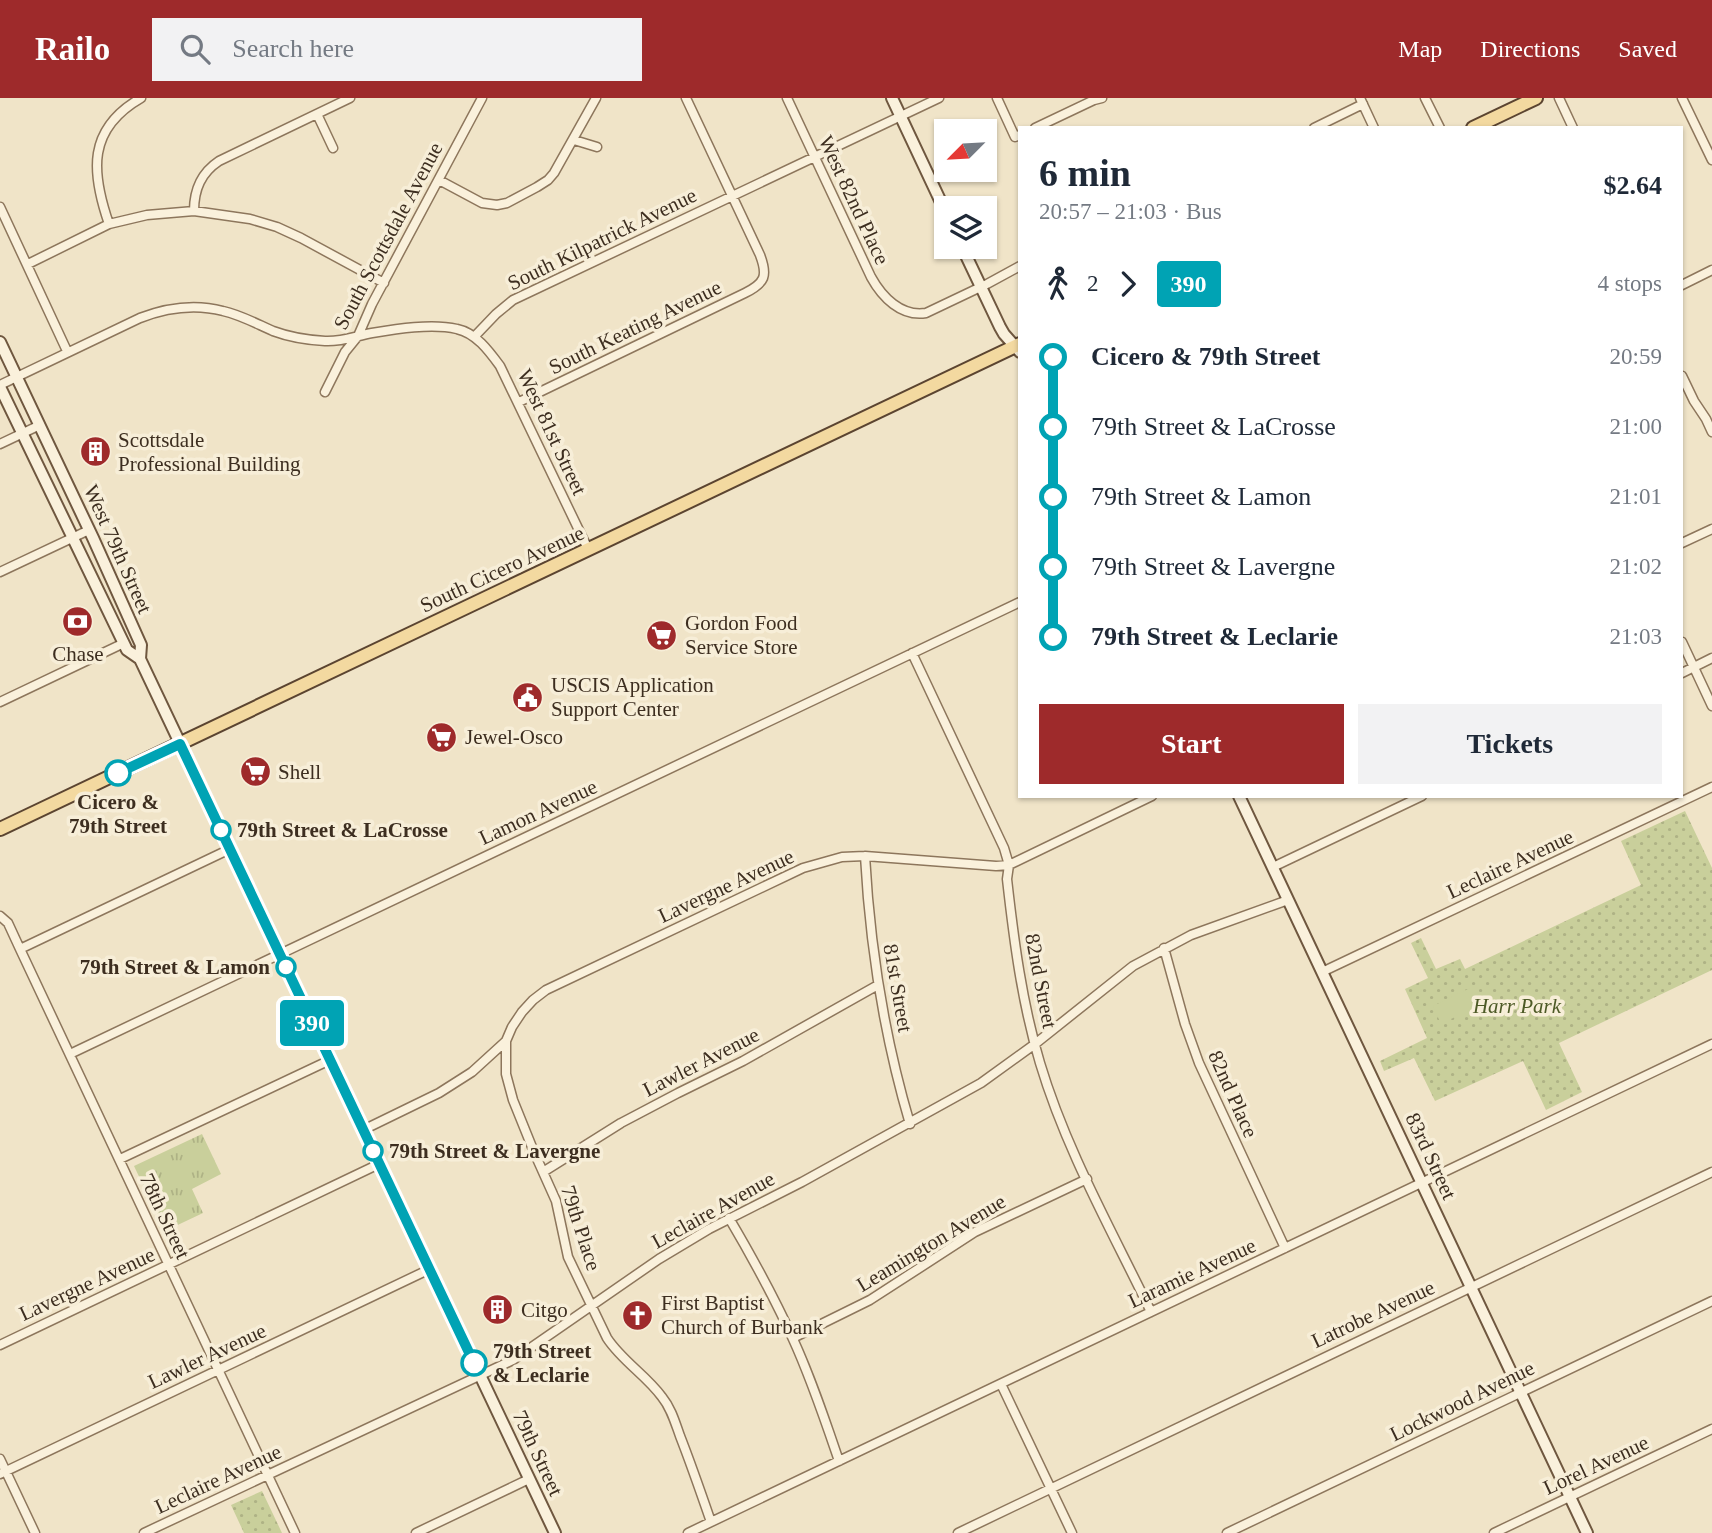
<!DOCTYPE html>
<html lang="en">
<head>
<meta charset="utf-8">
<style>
  :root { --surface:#fff; --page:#f2f2f3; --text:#1f2937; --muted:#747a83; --accent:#9e2a2b }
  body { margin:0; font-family:Georgia,serif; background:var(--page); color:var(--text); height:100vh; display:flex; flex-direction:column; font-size:26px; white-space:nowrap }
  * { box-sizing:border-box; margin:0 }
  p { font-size:23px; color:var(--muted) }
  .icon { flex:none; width:38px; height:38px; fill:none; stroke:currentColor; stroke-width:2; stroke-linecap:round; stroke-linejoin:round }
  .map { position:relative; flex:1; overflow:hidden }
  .sheet { position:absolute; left:1018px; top:28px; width:665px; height:672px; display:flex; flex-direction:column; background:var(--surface); border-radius:0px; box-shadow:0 2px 5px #0004 }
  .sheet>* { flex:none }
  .badge { padding:0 14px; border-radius:5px; font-size:24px; line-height:46px }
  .needle { width:46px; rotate:246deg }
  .fabs { position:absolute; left:934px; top:21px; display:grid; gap:14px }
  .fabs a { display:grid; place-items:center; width:63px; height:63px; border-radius:0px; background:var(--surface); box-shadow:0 2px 5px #0004; font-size:35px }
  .map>.badge { position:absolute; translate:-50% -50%; box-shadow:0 0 0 4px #fff }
  .legs { display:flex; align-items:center; gap:10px; height:77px; padding:0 21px; font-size:23px }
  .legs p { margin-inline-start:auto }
  .overview { display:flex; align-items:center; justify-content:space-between; height:119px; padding:0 21px }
  h1 { font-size:38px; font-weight:800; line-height:52px }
  .button { display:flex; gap:14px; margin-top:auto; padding:14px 21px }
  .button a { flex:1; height:80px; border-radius:0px; background:var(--accent); color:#fff; font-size:28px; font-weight:800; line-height:80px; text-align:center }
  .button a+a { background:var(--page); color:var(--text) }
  ul { padding:0 21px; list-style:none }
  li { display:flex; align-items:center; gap:24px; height:70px; font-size:26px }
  li i { display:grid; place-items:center; width:10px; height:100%; margin:0 9px; background:currentColor }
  li i::after { content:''; width:18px; height:18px; margin:-9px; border:5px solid; border-radius:50%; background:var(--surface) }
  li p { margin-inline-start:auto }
  li:first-child i { background:linear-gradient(#0000 50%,currentColor 0) }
  li:last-child i { background:linear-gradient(currentColor 50%,#0000 0) }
  header { display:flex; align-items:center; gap:42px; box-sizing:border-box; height:98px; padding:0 35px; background:var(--accent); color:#fff }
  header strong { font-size:33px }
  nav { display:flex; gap:38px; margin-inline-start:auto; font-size:24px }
  .search { width:490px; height:63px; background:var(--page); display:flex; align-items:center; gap:18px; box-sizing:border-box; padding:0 24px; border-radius:0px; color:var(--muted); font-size:26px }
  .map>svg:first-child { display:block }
  .grass { fill:url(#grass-tufts) }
  .park { fill:url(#park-dots) }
  .garden { fill:#c9cf9b }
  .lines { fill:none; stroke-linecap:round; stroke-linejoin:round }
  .street-casing { stroke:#8d765c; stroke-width:11 }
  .secondary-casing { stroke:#6f573f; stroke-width:14 }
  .primary-casing { stroke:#5b4430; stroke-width:16 }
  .street { stroke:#faf1dc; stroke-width:8 }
  .secondary { stroke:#faf1dc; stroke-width:10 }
  .primary { stroke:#f3d9a0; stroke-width:12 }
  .line-1-casing { stroke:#fff; stroke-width:16 }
  .line-1 { stroke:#00a3b4; stroke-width:10 }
  .stop-1-dot { fill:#fff; stroke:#00a3b4; stroke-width:3.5 }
  .labels { text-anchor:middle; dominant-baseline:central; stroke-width:7; stroke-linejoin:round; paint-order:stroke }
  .street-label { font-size:21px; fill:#3d2e20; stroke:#f7eed8 }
  .poi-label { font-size:21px; fill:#3d2e20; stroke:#f7eed8; text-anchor:start }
  .stop-label { font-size:21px; font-weight:bold; fill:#3d2e20; stroke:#f7eed8; text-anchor:start }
  .park-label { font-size:21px; font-style:italic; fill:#4d5a26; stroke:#f7eed8 }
</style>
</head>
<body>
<header>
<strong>Railo</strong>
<div class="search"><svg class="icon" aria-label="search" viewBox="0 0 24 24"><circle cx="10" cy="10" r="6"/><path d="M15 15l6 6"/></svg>Search here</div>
<nav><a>Map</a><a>Directions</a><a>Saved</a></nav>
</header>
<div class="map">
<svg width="1712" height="1435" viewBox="0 0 1712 1435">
  <defs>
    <pattern id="grass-tufts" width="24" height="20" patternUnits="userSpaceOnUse" patternTransform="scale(1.75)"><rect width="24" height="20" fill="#c9cf9b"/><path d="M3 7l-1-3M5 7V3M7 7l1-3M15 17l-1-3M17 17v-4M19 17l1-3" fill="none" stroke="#aeb285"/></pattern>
    <pattern id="park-dots" width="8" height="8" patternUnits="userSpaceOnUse" patternTransform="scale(1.75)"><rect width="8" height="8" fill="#c9cf9b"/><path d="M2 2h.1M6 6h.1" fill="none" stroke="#aeb285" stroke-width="1.8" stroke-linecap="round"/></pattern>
  </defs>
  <rect width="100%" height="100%" fill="#f0e4c8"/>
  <!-- grass -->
  <path class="grass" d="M202,1036L221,1076L192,1091L203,1115L165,1133L134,1068Z"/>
  <!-- park -->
  <path class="park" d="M1685,713L1712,770V872L1559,945L1582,994L1546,1012L1523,963L1435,1003L1414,960L1384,973L1380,963L1427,940L1405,891L1428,880L1411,845L1421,840L1436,871L1460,861L1465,871L1641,787L1621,743Z
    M262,1393L282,1435H244L231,1407Z"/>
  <!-- garden -->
  <path class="garden" d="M1470,890L1479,907L1441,926L1433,908Z"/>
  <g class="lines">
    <defs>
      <path id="street" d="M787,0L871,179C882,199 901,219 926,215L987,186L1020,168
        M997,0L1015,39L1020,37
        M1360,0L1374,30
        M1425,0L1440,30
        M1559,0L1573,30
        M1682,0L1712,62
        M317,16L333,50
        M1035,30L1094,2L1102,0
        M1314,30L1363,6
        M574,42L597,49
        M439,82L482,105L497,107L507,105L537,89L548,82L554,75L596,0
        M0,109L67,253
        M194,113C194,91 201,75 219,63L350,0
        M109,126C91,74 87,31 141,0
        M28,166L109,126L147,117L194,113L250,121L277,129L301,140L384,185
        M1682,187L1712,172
        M474,239L496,216L513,202L939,0
        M1682,278L1694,303L1706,321L1712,334
        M0,287L140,220C166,210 196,206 223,213C241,217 257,226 273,233C289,239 307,242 325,243C341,244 356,238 372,235C396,231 432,225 457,231C476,235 489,253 500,268L588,451
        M325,294L345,254L358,238L372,206L482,0
        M519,304L745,195C765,185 768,178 760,157L686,0
        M0,346L40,327
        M1682,445L1712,431
        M0,474L89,432
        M1682,544L1712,608
        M912,555L1004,750L1009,767L1007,781C1014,843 1022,905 1040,965C1066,1052 1112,1133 1151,1214
        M1682,575L1712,560
        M0,604L124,545
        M865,758C870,849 884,938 910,1026
        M1273,769L1422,698
        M0,818L8,825L20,851L295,1435
        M1164,850L1185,926L1199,965L1285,1150
        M20,851L230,751
        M1322,874L1712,689
        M506,943V976L513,1002L534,1054L556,1103L568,1159L607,1240C622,1263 646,1277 662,1299C671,1310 675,1324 680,1338C691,1366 701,1395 711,1424
        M70,956L1020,504
        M363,1032L439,995L472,974L506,943L512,929L522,914L533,902L546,892L803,770L842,759L865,758L996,768L1009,767L1152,698
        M120,1061L330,962
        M543,1074L621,1025L678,995L743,963L878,887
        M729,1120C752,1159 774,1199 793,1241C811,1280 825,1322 839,1363
        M793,1240L870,1202L975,1134L1087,1081
        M0,1247L379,1066
        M1001,1286L1072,1435
        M0,1361L35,1435
        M0,1376L430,1171
        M144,1435L513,1262L659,1161L709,1131L802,1084L981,985L1035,946L1133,868L1191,837L1288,802
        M416,1435L529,1381
        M688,1435L1712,946
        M958,1435L1712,1074
        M1227,1435L1712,1203
        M1494,1435L1712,1331"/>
      <path id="secondary" d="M892,0L947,117
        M962,149L1000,229L1004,236L1020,254
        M0,244L93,440L141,547L140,561L555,1435
        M0,289L127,552L140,561
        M1239,698L1587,1435"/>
      <path id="primary" d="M1473,30L1536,0
        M0,731L1020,246"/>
    </defs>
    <!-- street casing -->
    <use href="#street" class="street-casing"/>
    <!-- secondary casing -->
    <use href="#secondary" class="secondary-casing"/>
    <!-- primary casing -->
    <use href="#primary" class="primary-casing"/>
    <!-- street -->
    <use href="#street" class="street"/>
    <!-- secondary -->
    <use href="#secondary" class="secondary"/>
    <!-- primary -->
    <use href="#primary" class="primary"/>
  </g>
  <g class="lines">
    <defs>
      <path id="line-1" d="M118,675L180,646L474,1265"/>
    </defs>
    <!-- line-1 casing -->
    <use href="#line-1" class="line-1-casing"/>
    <!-- line-1 -->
    <use href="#line-1" class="line-1"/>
  </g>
  <!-- icons -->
  <defs>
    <symbol id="building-disc" viewBox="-11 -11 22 22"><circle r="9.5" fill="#9e2a2b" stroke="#f7eed8"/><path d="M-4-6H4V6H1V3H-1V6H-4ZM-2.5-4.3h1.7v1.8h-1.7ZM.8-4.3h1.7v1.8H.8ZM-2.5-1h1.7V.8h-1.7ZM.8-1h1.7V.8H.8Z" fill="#fff"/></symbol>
    <symbol id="bank-disc" viewBox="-11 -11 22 22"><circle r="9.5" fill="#9e2a2b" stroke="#f7eed8"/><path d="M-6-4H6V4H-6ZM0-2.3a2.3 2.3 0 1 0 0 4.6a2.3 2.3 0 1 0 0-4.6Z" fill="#fff"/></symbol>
    <symbol id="supermarket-disc" viewBox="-11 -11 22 22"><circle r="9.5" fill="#9e2a2b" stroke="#f7eed8"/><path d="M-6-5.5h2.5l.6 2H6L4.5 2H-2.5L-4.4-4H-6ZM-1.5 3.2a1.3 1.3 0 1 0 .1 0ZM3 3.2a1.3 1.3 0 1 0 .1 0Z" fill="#fff"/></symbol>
    <symbol id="civic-disc" viewBox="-11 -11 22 22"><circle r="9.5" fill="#9e2a2b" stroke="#f7eed8"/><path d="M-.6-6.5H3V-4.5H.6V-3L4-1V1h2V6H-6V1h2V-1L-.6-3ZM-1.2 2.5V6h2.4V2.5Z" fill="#fff"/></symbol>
    <symbol id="church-disc" viewBox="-11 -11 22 22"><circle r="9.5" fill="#9e2a2b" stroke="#f7eed8"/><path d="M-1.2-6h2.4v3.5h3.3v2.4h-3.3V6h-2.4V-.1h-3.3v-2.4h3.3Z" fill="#fff"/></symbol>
  </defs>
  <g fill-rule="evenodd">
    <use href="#building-disc" x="78" y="336" width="35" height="35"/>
    <use href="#bank-disc" x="60" y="506" width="35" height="35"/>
    <use href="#supermarket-disc" x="644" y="520" width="35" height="35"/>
    <use href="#civic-disc" x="510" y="582" width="35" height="35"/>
    <use href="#supermarket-disc" x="424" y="622" width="35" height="35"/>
    <use href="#supermarket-disc" x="238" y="656" width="35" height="35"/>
    <use href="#building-disc" x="480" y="1194" width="35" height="35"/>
    <use href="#church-disc" x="620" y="1200" width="35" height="35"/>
  </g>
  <!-- markers -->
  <g class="stop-1-dot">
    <circle cx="118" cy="675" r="12"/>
    <circle cx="221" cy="732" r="9"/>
    <circle cx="286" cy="869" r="9"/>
    <circle cx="373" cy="1053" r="9"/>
    <circle cx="474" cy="1265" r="12"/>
  </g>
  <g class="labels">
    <!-- street labels -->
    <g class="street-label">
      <text transform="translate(854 102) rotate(65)">West 82nd Place</text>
      <text transform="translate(388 138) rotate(-62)">South Scottsdale Avenue</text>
      <text transform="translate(602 141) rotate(-26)">South Kilpatrick Avenue</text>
      <text transform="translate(635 229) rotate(-26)">South Keating Avenue</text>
      <text transform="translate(552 334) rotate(65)">West 81st Street</text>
      <text transform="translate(118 451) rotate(66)">West 79th Street</text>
      <text transform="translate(502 471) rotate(-25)">South Cicero Avenue</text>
      <text transform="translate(538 714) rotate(-25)">Lamon Avenue</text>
      <text transform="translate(1510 766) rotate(-25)">Leclaire Avenue</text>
      <text transform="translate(726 788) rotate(-25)">Lavergne Avenue</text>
      <text transform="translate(1041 883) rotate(79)">82nd Street</text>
      <text transform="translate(898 890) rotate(80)">81st Street</text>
      <text transform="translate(701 964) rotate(-27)">Lawler Avenue</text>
      <text transform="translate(1233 996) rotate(66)">82nd Place</text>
      <text transform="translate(1431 1058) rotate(65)">83rd Street</text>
      <text transform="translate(713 1112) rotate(-29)">Leclaire Avenue</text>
      <text transform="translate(165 1118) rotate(65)">78th Street</text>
      <text transform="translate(581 1130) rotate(72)">79th Place</text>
      <text transform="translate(931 1145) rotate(-31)">Leamington Avenue</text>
      <text transform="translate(1192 1175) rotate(-25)">Laramie Avenue</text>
      <text transform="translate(87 1186) rotate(-25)">Lavergne Avenue</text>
      <text transform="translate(1373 1216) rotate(-25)">Latrobe Avenue</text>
      <text transform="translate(207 1258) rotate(-25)">Lawler Avenue</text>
      <text transform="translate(1462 1303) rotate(-26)">Lockwood Avenue</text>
      <text transform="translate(538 1355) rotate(65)">79th Street</text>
      <text transform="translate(1596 1367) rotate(-25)">Lorel Avenue</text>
      <text transform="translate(218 1381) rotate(-25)">Leclaire Avenue</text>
    </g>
    <!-- poi labels -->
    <g class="poi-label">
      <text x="118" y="342">Scottsdale<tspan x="118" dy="24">Professional Building</tspan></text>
      <text x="685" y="525">Gordon Food<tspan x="685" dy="24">Service Store</tspan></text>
      <text x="78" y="556" text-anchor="middle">Chase</text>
      <text x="551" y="587">USCIS Application<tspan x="551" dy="24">Support Center</tspan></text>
      <text x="465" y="639">Jewel-Osco</text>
      <text x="278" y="674">Shell</text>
      <text x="661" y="1205">First Baptist<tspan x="661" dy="24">Church of Burbank</tspan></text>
      <text x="521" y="1212">Citgo</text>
    </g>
    <!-- stop labels -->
    <g class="stop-label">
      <text x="118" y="704" text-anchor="middle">Cicero &amp;<tspan x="118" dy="24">79th Street</tspan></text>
      <text x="237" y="732">79th Street &amp; LaCrosse</text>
      <text x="270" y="869" text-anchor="end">79th Street &amp; Lamon</text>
      <text x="389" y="1053">79th Street &amp; Lavergne</text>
      <text x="493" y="1253">79th Street<tspan x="493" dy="24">&amp; Leclarie</tspan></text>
    </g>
    <!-- park labels -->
    <g class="park-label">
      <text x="1517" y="908">Harr Park</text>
    </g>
  </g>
</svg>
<div class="fabs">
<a><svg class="needle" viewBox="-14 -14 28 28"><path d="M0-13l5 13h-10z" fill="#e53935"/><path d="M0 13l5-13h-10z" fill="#747a83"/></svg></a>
<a><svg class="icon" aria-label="layers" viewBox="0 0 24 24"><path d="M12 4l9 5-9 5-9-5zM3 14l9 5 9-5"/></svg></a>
</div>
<b class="badge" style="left:312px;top:925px;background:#00a3b4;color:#fff">390</b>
<section class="sheet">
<div class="overview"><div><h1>6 min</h1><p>20:57 – 21:03 · Bus</p></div><b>$2.64</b></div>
<div class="legs"><svg class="icon" aria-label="walk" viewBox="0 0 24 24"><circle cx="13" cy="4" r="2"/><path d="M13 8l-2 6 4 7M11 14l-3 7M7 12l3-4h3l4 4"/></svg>2<svg class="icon" aria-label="forward" viewBox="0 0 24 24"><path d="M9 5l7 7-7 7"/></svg><b class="badge" style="background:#00a3b4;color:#fff">390</b><p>4 stops</p></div>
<ul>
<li><i style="color:#00a3b4"></i><b>Cicero &amp; 79th Street</b><p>20:59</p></li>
<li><i style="color:#00a3b4"></i><span>79th Street &amp; LaCrosse</span><p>21:00</p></li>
<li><i style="color:#00a3b4"></i><span>79th Street &amp; Lamon</span><p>21:01</p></li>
<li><i style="color:#00a3b4"></i><span>79th Street &amp; Lavergne</span><p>21:02</p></li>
<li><i style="color:#00a3b4"></i><b>79th Street &amp; Leclarie</b><p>21:03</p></li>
</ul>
<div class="button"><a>Start</a><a>Tickets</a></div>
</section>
</div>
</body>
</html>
